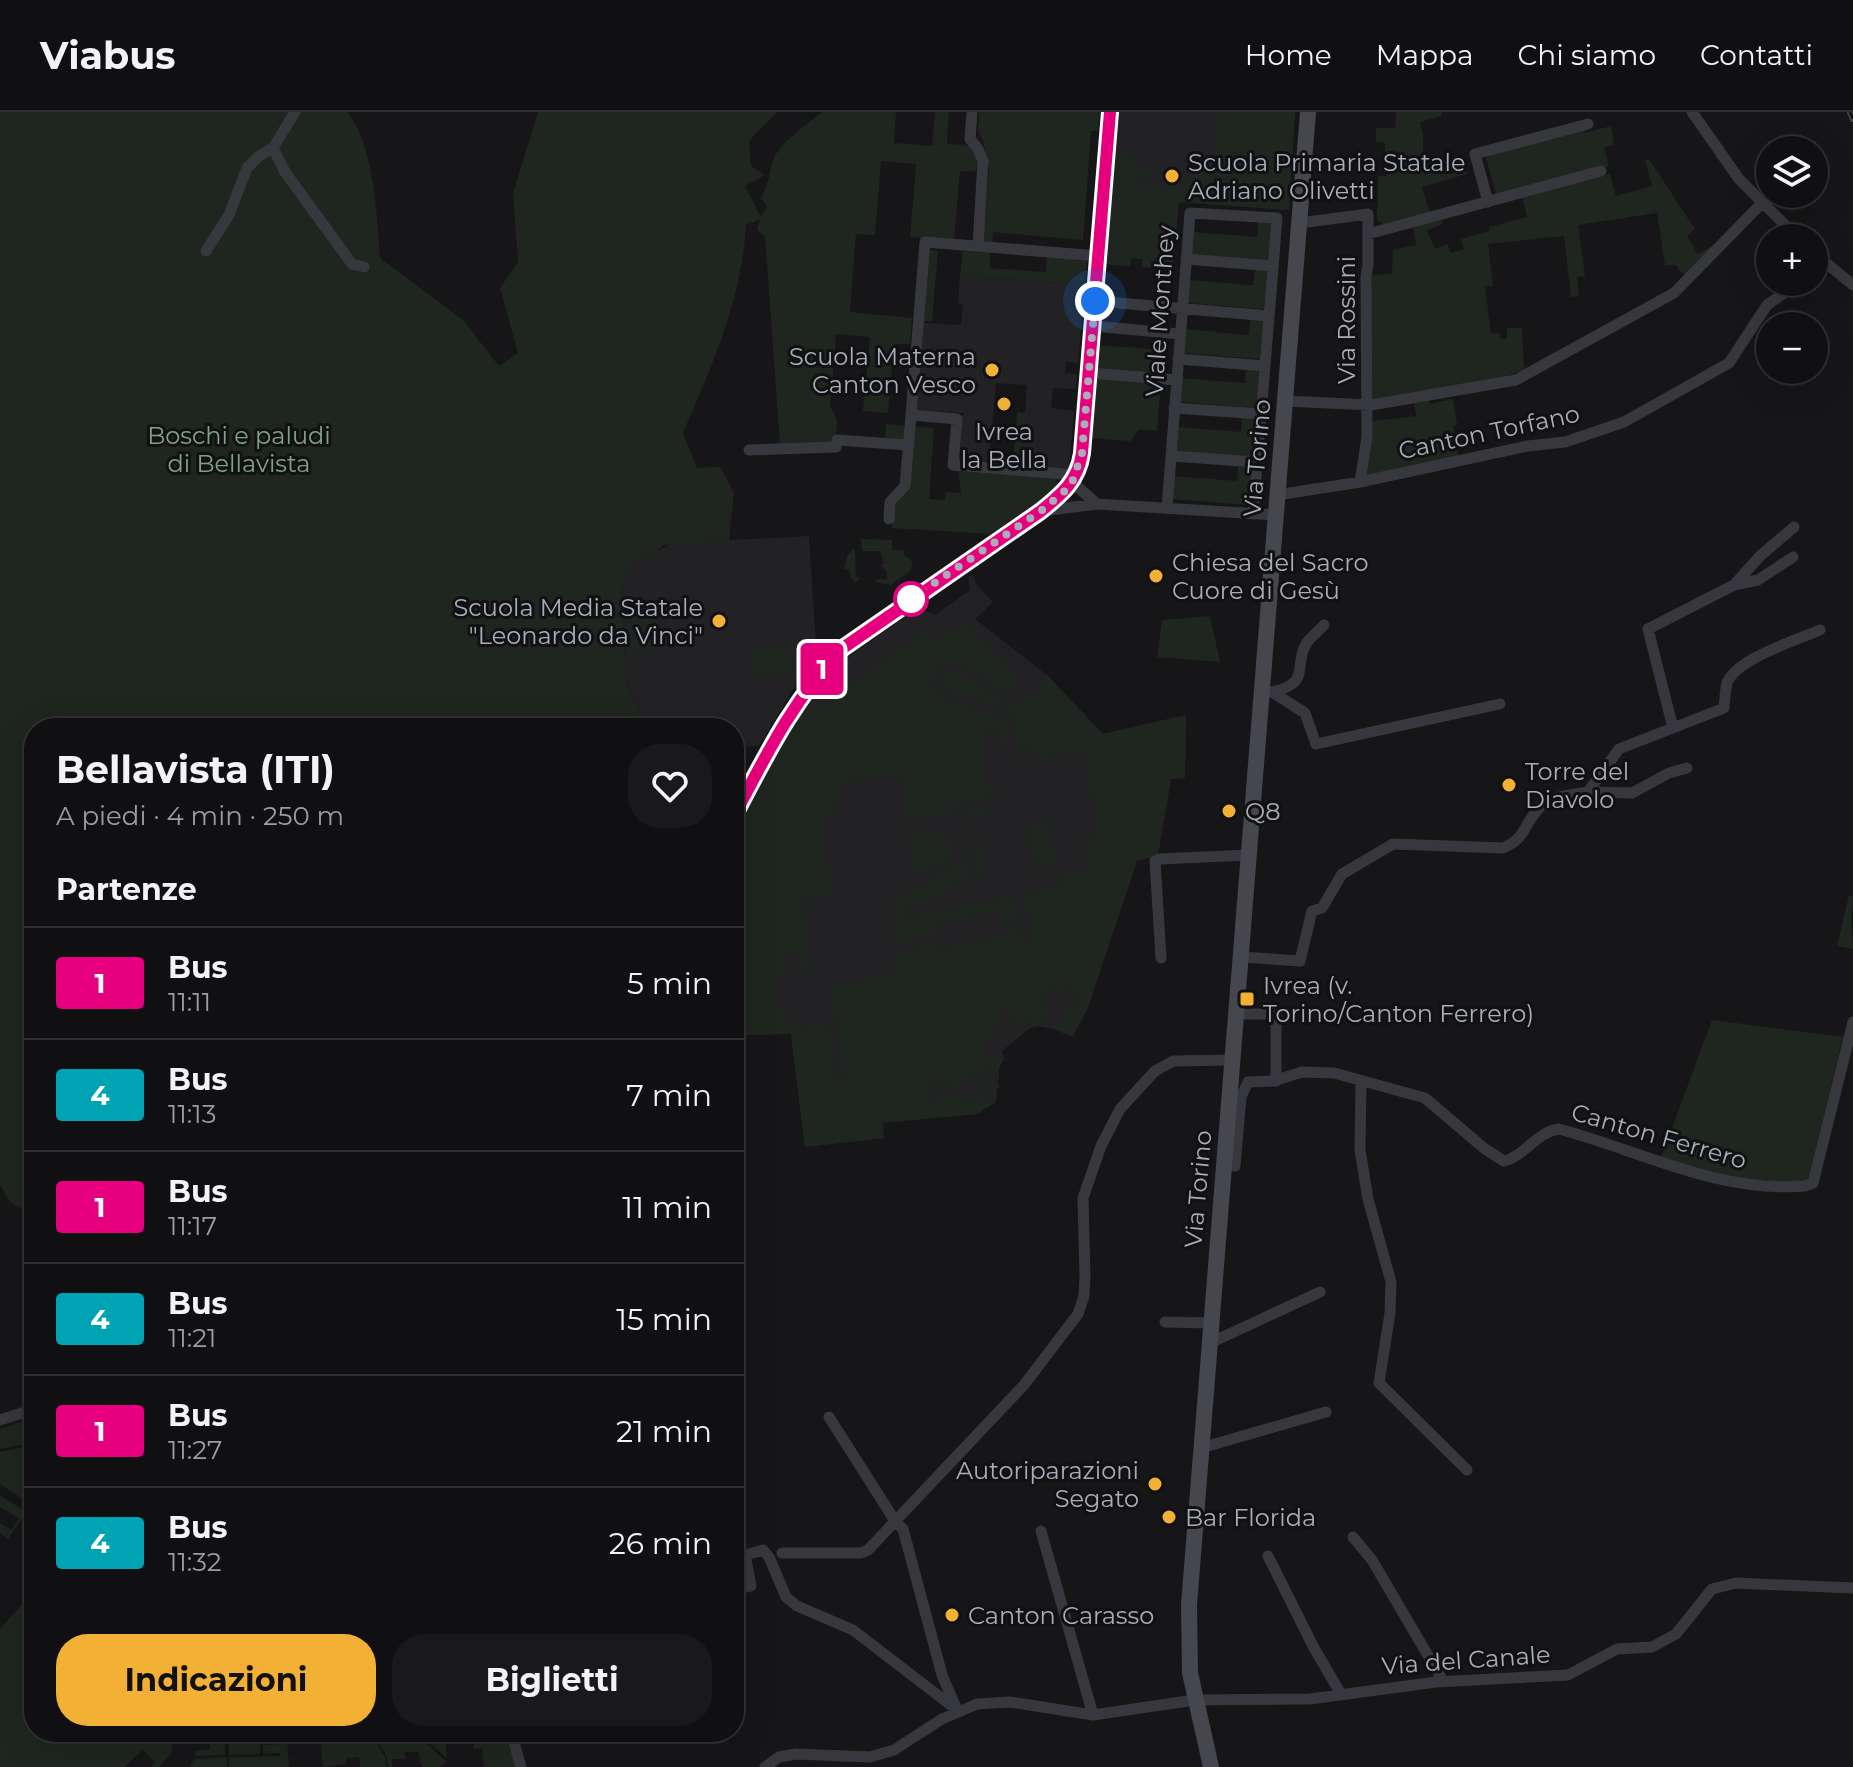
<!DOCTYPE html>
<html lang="it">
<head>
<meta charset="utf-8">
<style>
  :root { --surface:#101012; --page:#19191b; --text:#f1f3f6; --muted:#9c9d9f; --line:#303032; --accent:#f2b134 }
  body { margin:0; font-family:Montserrat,sans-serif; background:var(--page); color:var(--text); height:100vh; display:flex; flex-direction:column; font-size:30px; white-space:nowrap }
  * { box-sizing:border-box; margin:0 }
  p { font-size:26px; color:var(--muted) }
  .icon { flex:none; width:44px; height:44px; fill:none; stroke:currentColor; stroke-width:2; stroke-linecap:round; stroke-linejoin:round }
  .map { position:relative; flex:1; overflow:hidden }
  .drawer { position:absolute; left:24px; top:606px; width:720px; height:1024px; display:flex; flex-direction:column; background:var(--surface); border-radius:32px; box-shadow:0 8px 32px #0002,0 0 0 2px var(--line) }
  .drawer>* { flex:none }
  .badge { padding:0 16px; border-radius:6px; font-size:28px; line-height:52px }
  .controls { position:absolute; left:1756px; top:24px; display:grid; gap:16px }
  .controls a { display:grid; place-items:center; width:72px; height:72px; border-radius:50%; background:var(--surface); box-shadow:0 8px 32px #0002,0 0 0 2px var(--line); font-size:40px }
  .you { position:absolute; width:40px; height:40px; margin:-20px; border:6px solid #fff; border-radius:50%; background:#1a73e8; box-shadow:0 0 0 12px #1a73e833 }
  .map>.badge { position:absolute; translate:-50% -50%; box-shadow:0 0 0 4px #fff }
  h2 { padding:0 32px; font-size:30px; line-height:72px }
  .round { display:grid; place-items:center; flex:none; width:84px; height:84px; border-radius:32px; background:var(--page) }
  .headline { display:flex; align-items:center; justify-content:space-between; height:136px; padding:0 32px }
  h1 { font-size:38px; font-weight:700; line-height:60px }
  .action { display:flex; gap:16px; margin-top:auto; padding:16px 32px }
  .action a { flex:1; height:92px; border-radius:32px; background:var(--accent); color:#111; font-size:32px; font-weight:700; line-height:92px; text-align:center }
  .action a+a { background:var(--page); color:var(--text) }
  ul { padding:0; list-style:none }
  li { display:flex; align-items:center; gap:24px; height:112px; padding:0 32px; border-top:2px solid var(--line) }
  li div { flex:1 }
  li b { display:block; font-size:30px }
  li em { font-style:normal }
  li .badge { min-width:88px; font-weight:700; text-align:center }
  header { display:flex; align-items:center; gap:48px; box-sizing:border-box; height:112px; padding:0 40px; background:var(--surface); border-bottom:2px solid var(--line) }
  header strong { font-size:38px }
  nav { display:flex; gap:44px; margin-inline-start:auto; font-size:28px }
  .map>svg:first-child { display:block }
  .built { fill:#222225 }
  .green { fill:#1e261f }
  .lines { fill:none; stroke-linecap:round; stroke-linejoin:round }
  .street { stroke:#37383d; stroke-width:11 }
  .secondary { stroke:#45474d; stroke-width:16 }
  .rail-casing { stroke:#4a4c52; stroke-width:6 }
  .rail { stroke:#111113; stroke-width:3; stroke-dasharray:9; stroke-linecap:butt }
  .line-casing { stroke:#fff; stroke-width:18 }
  .line { stroke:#e6007e; stroke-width:12 }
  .walk { stroke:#a8adb8; stroke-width:8; stroke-dasharray:0 14.4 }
  .poi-dot { fill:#f2b134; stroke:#111113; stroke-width:3 }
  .stop-dot { fill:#fff; stroke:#e6007e; stroke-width:4 }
  .labels { text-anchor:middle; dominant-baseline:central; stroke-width:6; stroke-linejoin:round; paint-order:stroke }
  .poi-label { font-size:24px; fill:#a8adb8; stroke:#111113; text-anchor:start }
  .street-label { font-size:24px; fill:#a8adb8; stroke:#111113 }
  .park-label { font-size:24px; fill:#7fa381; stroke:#111113 }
</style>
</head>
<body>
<header>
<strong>Viabus</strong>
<nav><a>Home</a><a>Mappa</a><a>Chi siamo</a><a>Contatti</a></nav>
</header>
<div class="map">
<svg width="1853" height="1655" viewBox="0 0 1853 1655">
  <rect width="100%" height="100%" fill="#161618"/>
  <!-- built -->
  <path class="built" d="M1117,0H1295L1289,98L1178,90L1173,157L1142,155V147L1131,146L1130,154L1104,152Z
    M960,163L1085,173L1078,251L1066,250L1065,256V261L1077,262L1076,277L1053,276L1051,296L1074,299L1069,357L1021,353L1027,273L996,271L989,351L959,348L963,301L917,298L924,211L961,213L963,192L958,191Z
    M809,424L817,549L795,574L759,634L734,635V616H648L628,578L625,551L622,469L644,445L673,431Z
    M973,463L977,473L993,490L975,507L1047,563L1103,622L1186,603L1185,666L1171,667L1158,743L1137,749L1087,898L1072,925L1054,917L1037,914L1030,916L1002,939L1004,947L999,956L996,990L977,1002L883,1011L884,1026L805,1035L791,922L734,923V715L786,623L828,565L851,543L918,496L935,503L970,478L968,465Z"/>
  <!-- green -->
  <path class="green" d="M0,0H348C374,36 377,101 380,146L463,208L499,254L518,241L500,176L518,150L513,81L538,0H777L749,29L751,54L765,63L745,74L761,105L767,94L760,86C771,72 768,53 778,39C789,24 808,12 822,0H896L894,31L932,34L935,0H949L947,32L972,34L977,46L976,60L960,59L954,129L910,125L916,52L881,49L875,123L856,122L850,200L912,206L910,232H894L888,301L863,299L870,225L836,222L830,294L837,308L835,334H780L765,125L757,118L760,107L746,113C742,187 712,254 683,321L697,356L720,355L734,380L729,428L664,433L656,440L655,445H644L622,469L625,551L628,578L648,616H34V1104L10,1090L0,1073Z
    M979,0H1100L1098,19H1091L1083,128L993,120L992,130L983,129L989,57L983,29L978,19Z
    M1217,0H1295L1289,98L1179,90L1173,157L1142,155V147L1131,146L1130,154L1104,152L1114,41L1139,45V55H1149V65H1139V76H1147V71H1156V77H1166V62H1175V74L1182,73L1183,69H1193V74H1202V66H1193V55H1204V42L1215,41Z
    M1396,0H1441L1442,4L1420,10L1423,22V43L1436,44V62H1453V44H1462L1467,62L1422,75L1430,101L1386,114L1377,108L1378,64H1387V42L1385,41V31L1376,30V16H1395Z
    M1611,14L1614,33L1604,36L1609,54L1497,86L1486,45L1584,17L1585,21Z
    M1649,47L1695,117L1687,124L1698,142L1711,134L1712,136L1688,162L1680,160L1676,153H1665L1657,101L1578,113L1585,164L1577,165L1579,184L1571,185L1564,124L1488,132L1493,174L1485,175L1491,222L1500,221V227H1507V216H1522L1524,258L1495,268L1370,288L1367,164L1392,161L1393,138L1416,133L1413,114L1441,106L1443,112L1427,118L1435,137L1447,132L1451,141L1464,137L1461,127L1490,119L1489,115L1527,105L1522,83L1610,62L1616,84L1652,74L1645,48Z
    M1258,109L1271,110L1268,149L1191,143L1193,120L1257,125Z
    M930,138L938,139L932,209H924Z
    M963,139L990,141V156L1046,160L1047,145L1087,149L1085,173L960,163Z
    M1255,158L1267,159L1264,197L1187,191L1189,168L1253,173Z
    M1250,207L1263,208L1260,247L1184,241L1185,217L1249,223Z
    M1099,233L1163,238L1161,263L1097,258Z
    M1246,256L1259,257L1256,296L1179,290L1181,266L1245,271Z
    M1097,267L1161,272L1157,319L1138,318L1131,329L1092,326Z
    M1453,287L1457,312L1453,314L1459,346L1366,364L1369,317L1373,309L1416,304L1414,291L1429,289V292Z
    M1017,300L1025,301L1021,353H1013Z
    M1242,305L1255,306L1252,345L1175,339L1177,315L1241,320Z
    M886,312L907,314L906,329L885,327Z
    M915,315L934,316L929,387L945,388L946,380L961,381L958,359L1057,367L1056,377L991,422L892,416L893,395L910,377Z
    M1238,354L1251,355L1248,393L1171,387L1173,364L1237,369Z
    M861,427L892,428V438H904V443L913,450L910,459L891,473L876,470V467H887V460L881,453L884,451L880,439H862Z
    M855,435L856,465L860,466L856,471L851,466L849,457H844L847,444Z
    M659,492L661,536L633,538L631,493Z
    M1210,504L1220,550L1157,545L1162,508Z
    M963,510L1014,563L1015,574L1009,579L1002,580C987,571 959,545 941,554C936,557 932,563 932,569C935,592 978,596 995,603C1002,605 1005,608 1010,614L1006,635L1003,636L998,621L991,614L981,617L988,648L984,649L988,669L995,671L998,683L957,692L950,702L906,708L900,663L850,669L837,688L834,706L823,708L833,783L802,787L812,858L803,859L800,838L792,839L777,870L784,912L800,910L801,916L828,912L837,967L844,965L830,876L896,859L899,853L897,840L937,832L939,837L1005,824L1004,818L1018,815L1021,829L1032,827L1023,782L1060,774L1059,764L1089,758L1083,727L1099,723L1086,660L1090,659L1086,640L1039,647L1038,641L1028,633L1026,645L1022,646L1009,597L951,580L939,567L943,562C970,552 987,588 1013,589C1019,589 1026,587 1032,586L1047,563L1103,622L1186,603L1185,666L1171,667L1158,743L1137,749L1087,898L1072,925L1054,917L1067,905L1066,896L1068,892L1072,897L1076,891L1075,879L1065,870L1062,883L1056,881L1052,876L1044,881L1046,905L1038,914L1030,916L1027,907L1030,895L1024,912L1018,917L1015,916L1013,903L1002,900L999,903L1002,913L993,917L996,922H991L993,928L989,932L984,926L983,929L991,945L1004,947L999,956V966L980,975V968L983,960L994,966L989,953L962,969L957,979L953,975L956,969L951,970L946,978L943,970L930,972L935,974L929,976L931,982L925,987L934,991L938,982C952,978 958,985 970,989L999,971V976L990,979L987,991L996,990L977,1002L883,1011L884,1026L805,1035L791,922L734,923V715L786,623L810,589L816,596L926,518L935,530Z
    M789,532L790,564L754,565L753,534Z
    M989,693L991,701L972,705L978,731H982L987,755L981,756L983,765L975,767L971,742L975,740L968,698Z
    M1049,711L1056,753L1037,757L1035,744L1031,745L1025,717Z
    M915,721L945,723L954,741L952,746L916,766L910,726Z
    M964,747L968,769L942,775L944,786L903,794L905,806L1012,784L1017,809L1003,812L1000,799L933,812L936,825L896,833L891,791Z
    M1849,783L1853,784L1851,808L1853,837L1837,834Z
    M1712,908L1843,925L1809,1066L1805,1070L1742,1068L1660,1048Z
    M34,1305V1330L0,1337V1317Z
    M34,1333V1394L0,1372V1340Z
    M0,1383L26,1400L8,1427L0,1421V1411L11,1418L19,1406L0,1395Z
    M34,1479V1620H172V1641L159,1655H151L155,1651L143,1638L124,1655H0V1517Z
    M279,1620H358L359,1630L375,1629L385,1645L386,1655H360L359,1645L346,1646V1655L344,1652L323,1655L320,1625L287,1627L289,1655H229V1645L281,1644L280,1641L263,1642V1633L280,1632Z
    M473,1620H505L516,1655H484L482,1636L474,1637Z
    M445,1623L447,1646L422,1625Z
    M419,1625L447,1650L440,1655H422L418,1640H405L406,1652L404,1647H392V1655H388L387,1645L377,1629Z
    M225,1631V1643L195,1644V1639L210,1637V1632Z
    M229,1632H260V1642L229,1643Z
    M227,1645V1655H190L194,1647Z"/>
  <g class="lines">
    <!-- street -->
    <path class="street" d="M972,0L970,27L978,37L983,49L978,134
      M1692,0L1739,67L1798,126
      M273,36L285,60L352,152L364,155
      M1488,90L1475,42L1588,12
      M1300,111L1368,102V122L1601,59
      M206,139L229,103L247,56L259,44L273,36L295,0
      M1814,141L1853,173
      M1186,147L1273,154
      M1814,160L1826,152
      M1095,189L1269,204
      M1093,214L1180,222
      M1178,247L1265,254
      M1089,261L1177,268
      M1285,289L1371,293L1516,268L1674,181L1761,92
      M1174,296L1261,302
      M749,338L836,335L837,328L908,333
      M1171,344L1257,350
      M1076,363L953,353L957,307L911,303L925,130L1098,144
      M1072,370L1097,392
      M1360,370L1367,325L1366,165L1368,153V122
      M1277,383L1360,370L1528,334L1565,330L1624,310L1729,251L1767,193L1800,170
      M1167,396L1190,101L1277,106L1253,402
      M1042,399L1097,392L1276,403
      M889,407L890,390L905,374L911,303
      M1734,473L1760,444L1794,415
      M1262,580H1272L1305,601L1316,632L1500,592
      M1272,580C1312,571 1293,555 1306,532C1310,525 1319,519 1324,513
      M1673,616L1648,517L1734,473L1758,468L1793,445
      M1588,680L1632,681L1669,661L1687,656
      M734,704C765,645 795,584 843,536L1041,399C1062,382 1078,369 1082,341L1110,0
      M1241,845L1300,849L1312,799L1322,796L1342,762L1393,732L1503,736C1527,726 1523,712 1540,695C1550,684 1573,683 1588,680L1619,637L1724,596C1725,588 1725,578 1727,571C1736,547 1797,528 1820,518
      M1161,846L1155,749L1159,747L1249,743
      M1236,902H1276V969
      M1361,970L1360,1038L1368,1087L1391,1170L1390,1201L1379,1271L1467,1358
      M1224,1053L1235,1054L1241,985L1248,970L1274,969L1302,960L1334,961L1425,986L1485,1037L1504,1049C1525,1044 1536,1020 1559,1017C1641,1039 1717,1081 1805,1074L1813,1071L1853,910
      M1165,1210L1211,1211
      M1210,1231L1320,1180
      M0,1308L34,1297
      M1201,1336L1326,1300
      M1041,1419L1093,1603
      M1353,1425L1372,1448L1443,1569
      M782,1441H861L868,1438L1024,1273L1078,1202L1084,1184L1085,1165L1083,1086L1101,1034L1120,997L1155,959L1173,949L1232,948
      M1268,1444L1314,1536L1341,1582
      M734,1478L751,1474L745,1443L763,1438L769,1445L786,1485L797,1494L853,1518L957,1598L942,1563L903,1417L895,1409L829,1305
      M511,1620L521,1655
      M765,1655L779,1645L796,1642L870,1645L894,1638L942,1607L977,1592L1010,1590L1093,1603L1195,1588L1310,1587L1436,1570L1568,1563L1617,1537L1652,1535L1676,1522L1712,1477L1736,1471L1853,1476"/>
    <!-- secondary -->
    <path class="secondary" d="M1211,1655L1190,1561L1189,1493L1308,0"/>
    <defs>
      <path id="rail" d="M1850,0L1853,7"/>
    </defs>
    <!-- rail casing -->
    <use href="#rail" class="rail-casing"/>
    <!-- rail -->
    <use href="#rail" class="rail"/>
  </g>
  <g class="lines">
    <defs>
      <path id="line" d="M734,704C765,645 795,584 843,536L1041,399C1062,382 1078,369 1082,341L1110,0"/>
    </defs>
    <!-- line casing -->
    <use href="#line" class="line-casing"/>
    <!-- line -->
    <use href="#line" class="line"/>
    <!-- walk -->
    <path class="walk" d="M911,487L1041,399L1066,378L1073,368L1082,341L1095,189"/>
  </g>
  <!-- markers -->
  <g class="poi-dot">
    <circle cx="1172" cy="64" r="8"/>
    <circle cx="992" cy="258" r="8"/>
    <circle cx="1004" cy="292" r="8"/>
    <circle cx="1156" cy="464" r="8"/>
    <circle cx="719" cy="509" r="8"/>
    <circle cx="1509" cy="673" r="8"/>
    <circle cx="1229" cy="699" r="8"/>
    <rect x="1239" y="879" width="16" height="16" rx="4"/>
    <circle cx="1155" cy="1372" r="8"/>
    <circle cx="1169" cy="1405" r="8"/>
    <circle cx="952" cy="1503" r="8"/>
  </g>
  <circle class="stop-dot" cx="911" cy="487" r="16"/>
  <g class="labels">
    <!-- poi labels -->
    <g class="poi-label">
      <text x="1188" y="50">Scuola Primaria Statale<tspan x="1188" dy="28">Adriano Olivetti</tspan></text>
      <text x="976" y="244" text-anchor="end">Scuola Materna<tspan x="976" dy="28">Canton Vesco</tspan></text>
      <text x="1004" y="319" text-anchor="middle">Ivrea<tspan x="1004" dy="28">la Bella</tspan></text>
      <text x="1172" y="450">Chiesa del Sacro<tspan x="1172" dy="28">Cuore di Gesù</tspan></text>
      <text x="703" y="495" text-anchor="end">Scuola Media Statale<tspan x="703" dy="28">"Leonardo da Vinci"</tspan></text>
      <text x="1525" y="659">Torre del<tspan x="1525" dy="28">Diavolo</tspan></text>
      <text x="1245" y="699">Q8</text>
      <text x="1263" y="873">Ivrea (v.<tspan x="1263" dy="28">Torino/Canton Ferrero)</tspan></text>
      <text x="1139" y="1358" text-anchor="end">Autoriparazioni<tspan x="1139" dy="28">Segato</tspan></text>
      <text x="1185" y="1405">Bar Florida</text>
      <text x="968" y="1503">Canton Carasso</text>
    </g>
    <!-- street labels -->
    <g class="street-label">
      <text transform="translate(1160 199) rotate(-86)">Viale Monthey</text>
      <text transform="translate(1346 208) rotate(-90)">Via Rossini</text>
      <text transform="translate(1489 320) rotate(-12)">Canton Torfano</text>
      <text transform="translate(1257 346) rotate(-85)">Via Torino</text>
      <text transform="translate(1659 1024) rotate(16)">Canton Ferrero</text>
      <text transform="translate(1198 1077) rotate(-85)">Via Torino</text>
      <text transform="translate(1466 1548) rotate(-4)">Via del Canale</text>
    </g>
    <!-- park labels -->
    <g class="park-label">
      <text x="239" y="323">Boschi e paludi<tspan x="239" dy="28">di Bellavista</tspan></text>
    </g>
  </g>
</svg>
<div class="controls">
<a><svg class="icon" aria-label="layers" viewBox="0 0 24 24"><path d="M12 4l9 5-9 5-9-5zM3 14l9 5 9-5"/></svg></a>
<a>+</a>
<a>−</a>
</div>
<div class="you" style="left:1095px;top:189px"></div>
<b class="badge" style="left:822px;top:557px;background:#e6007e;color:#fff">1</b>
<section class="drawer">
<div class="headline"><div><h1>Bellavista (ITI)</h1><p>A piedi · 4 min · 250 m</p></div><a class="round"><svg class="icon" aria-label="heart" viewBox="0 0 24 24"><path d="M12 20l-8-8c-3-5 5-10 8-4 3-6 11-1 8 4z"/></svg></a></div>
<h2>Partenze</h2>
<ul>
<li><span class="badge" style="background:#e6007e;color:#fff">1</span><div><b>Bus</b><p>11:11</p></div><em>5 min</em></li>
<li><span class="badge" style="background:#00a3b4;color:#fff">4</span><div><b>Bus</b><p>11:13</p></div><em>7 min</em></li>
<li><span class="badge" style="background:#e6007e;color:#fff">1</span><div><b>Bus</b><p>11:17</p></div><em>11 min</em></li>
<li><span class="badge" style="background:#00a3b4;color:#fff">4</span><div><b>Bus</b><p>11:21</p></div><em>15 min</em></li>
<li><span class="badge" style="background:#e6007e;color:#fff">1</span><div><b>Bus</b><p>11:27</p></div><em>21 min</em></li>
<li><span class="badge" style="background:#00a3b4;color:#fff">4</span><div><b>Bus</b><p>11:32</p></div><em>26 min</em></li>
</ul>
<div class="action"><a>Indicazioni</a><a>Biglietti</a></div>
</section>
</div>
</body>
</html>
